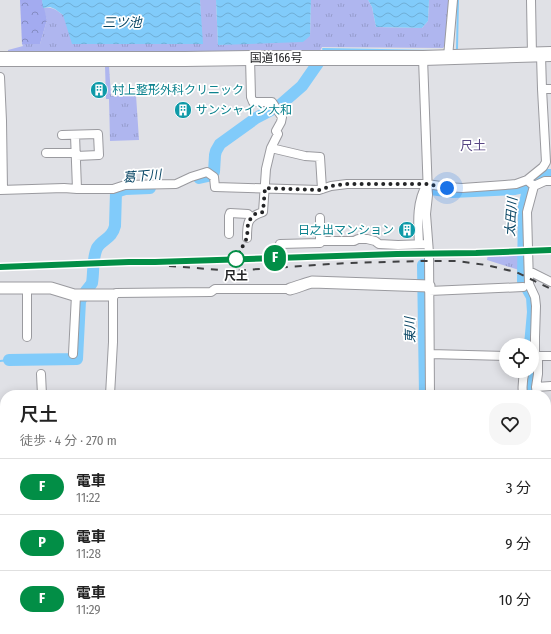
<!DOCTYPE html>
<html lang="ja">
<head>
<meta charset="utf-8">
<style>
  :root { --surface:#fff; --page:#f6f6f6; --text:#222; --muted:#767676; --line:#e0e0e0 }
  body { margin:0; font-family:"Fira Sans Condensed","Noto Sans JP",sans-serif; background:var(--page); color:var(--text); height:100vh; display:flex; flex-direction:column; font-size:15px; white-space:nowrap }
  * { box-sizing:border-box; margin:0 }
  p { font-size:13px; color:var(--muted) }
  .icon { flex:none; width:22px; height:22px; fill:none; stroke:currentColor; stroke-width:2; stroke-linecap:round; stroke-linejoin:round }
  .map { position:relative; flex:1; overflow:hidden }
  .side { position:absolute; left:0px; top:390px; width:551px; height:244px; display:flex; flex-direction:column; background:var(--surface); border-radius:16px 16px 0 0; box-shadow:0 2px 10px #0003 }
  .side>* { flex:none }
  .badge { padding:0 8px; border-radius:13px; font-size:14px; line-height:26px }
  .tools { position:absolute; left:499px; top:338px; display:grid; gap:8px }
  .tools a { display:grid; place-items:center; width:40px; height:40px; border-radius:50%; background:var(--surface); box-shadow:0 2px 10px #0003; font-size:20px }
  .you { position:absolute; width:20px; height:20px; margin:-10px; border:3px solid #fff; border-radius:50%; background:#1a73e8; box-shadow:0 0 0 6px #1a73e833 }
  .map>.badge { position:absolute; translate:-50% -50%; box-shadow:0 0 0 2px #fff }
  .round { display:grid; place-items:center; flex:none; width:42px; height:42px; border-radius:16px; background:var(--page) }
  .summary { display:flex; align-items:center; justify-content:space-between; height:68px; padding:0 20px }
  h1 { font-size:19px; font-weight:600; line-height:30px }
  ul { padding:0; list-style:none }
  li { display:flex; align-items:center; gap:12px; height:56px; padding:0 20px; border-top:1px solid var(--line) }
  li div { flex:1 }
  li b { display:block; font-size:15px }
  li em { font-style:normal }
  li .badge { min-width:44px; font-weight:700; text-align:center }
  .map>svg:first-child { display:block }
  .grass { fill:url(#grass-tufts) }
  .forest { fill:url(#forest-crowns) }
  .water { fill:url(#water-waves) }
  .lines { fill:none; stroke-linecap:round; stroke-linejoin:round }
  .stream { stroke:#81cbfa; stroke-width:2 }
  .river { stroke:#81cbfa; stroke-width:12 }
  .street-casing { stroke:#9a9a9f; stroke-width:10 }
  .secondary-casing { stroke:#9a9a9f; stroke-width:13 }
  .highway-casing { stroke:#9a9a9f; stroke-width:16 }
  .street { stroke:#fff; stroke-width:8 }
  .secondary { stroke:#fff; stroke-width:11 }
  .highway { stroke:#fff; stroke-width:14 }
  .rail { stroke:#404143; stroke-width:2; stroke-dasharray:7 7; stroke-linecap:butt }
  .line-casing { stroke:#fff; stroke-width:9 }
  .line { stroke:#028e46; stroke-width:6 }
  .walk { stroke:#232426; stroke-width:4; stroke-dasharray:0 7.2 }
  .stop-dot { fill:#fff; stroke:#028e46; stroke-width:2 }
  .labels { text-anchor:middle; dominant-baseline:central; stroke-width:3.5; stroke-linejoin:round; paint-order:stroke }
  .street-label { font-size:12px; fill:#232426; stroke:#fff }
  .culture-label { font-size:12px; fill:#0d838f; stroke:#fff; text-anchor:start }
  .stop-label { font-size:12px; font-weight:bold; fill:#232426; stroke:#fff }
  .water-label { font-size:13px; font-style:italic; fill:#094665; stroke:#fff }
  .neighbourhood-label { font-size:13px; fill:#584784; stroke:#fff }
</style>
</head>
<body>
<div class="map">
<svg width="551" height="634" viewBox="0 0 551 634">
  <defs>
    <pattern id="grass-tufts" width="24" height="20" patternUnits="userSpaceOnUse"><rect width="24" height="20" fill="#afb6ef"/><path d="M3 7l-1-3M5 7V3M7 7l1-3M15 17l-1-3M17 17v-4M19 17l1-3" fill="none" stroke="#969ccd"/></pattern>
    <pattern id="forest-crowns" width="20" height="18" patternUnits="userSpaceOnUse"><rect width="20" height="18" fill="#a3abf0"/><path d="M2 6a3 3 0 1 1 6 0M12 15a3 3 0 1 1 6 0" fill="none" stroke="#848bc2"/></pattern>
    <pattern id="water-waves" width="16" height="10" patternUnits="userSpaceOnUse"><rect width="16" height="10" fill="#81cbfa"/><path d="M0 5q4-4 8 0t8 0" fill="none" stroke="#6faed6"/></pattern>
  </defs>
  <rect width="100%" height="100%" fill="#e0e1e6"/>
  <!-- grass -->
  <path class="grass" d="M200,0H216L218,45L310,36L311,0H368L372,7L376,27L422,28L428,21L429,0H449L445,45L443,48L322,47L319,53L8,54V50L23,46L22,44H40L47,20L43,8C53,7 55,9 63,15L202,44Z
    M105,66H109L111,96L136,95L139,140L110,141L109,99H106Z
    M522,252L519,270L487,260L488,253Z"/>
  <!-- forest -->
  <path class="forest" d="M20,0H42L47,20L40,44H22Z"/>
  <!-- water -->
  <path class="water" d="M42,0H200L203,44H72L63,15L55,9L50,7L43,8Z
    M216,0H311L310,36L303,42L218,45Z
    M368,0H429L428,21L422,28L376,27L372,7Z"/>
  <g class="lines">
    <!-- stream -->
    <path class="stream" d="M323,49L438,51
      M457,49L458,0
      M0,361L9,360"/>
    <!-- river -->
    <path class="river" d="M199,178L208,176L214,172L215,155L216,151L220,144L256,118L279,106L302,86L318,63
      M431,189L453,192L515,189L529,186
      M422,205L423,241
      M423,265L425,395
      M530,345L533,312L532,297L523,281L524,207L529,186L536,178L545,175H551
      M9,360L77,359L80,301L86,291L90,286L92,283C94,271 92,259 97,248C102,239 112,239 115,226L116,192L125,189L150,188
      M528,395L527,378L529,371
      M429,629V634
      M514,634L515,629"/>
    <defs>
      <path id="street" d="M531,0L532,55
        M448,57L453,0
        M423,58L428,195L426,214L429,253L430,395
        M0,77L2,121L3,190
        M542,89H551
        M62,135L98,134L99,155L76,156
        M75,135L77,189
        M271,148L305,156L320,157L322,189
        M46,153H76
        M527,180L543,167L546,162L542,89L541,55
        M534,186L527,212L529,284L535,297L536,306L535,337V356L538,361V374L536,387L537,395
        M534,186L545,181H551
        M0,190L64,188L77,189H113L125,185L176,184L191,177L207,172L214,177L215,187L319,190L331,186L347,184H427L447,187L462,188L505,185L516,184L527,180L534,186
        M229,234V216L230,213L248,214L251,218
        M247,238C247,223 247,217 263,212L266,169L271,148L278,134L276,131L281,122L282,117L272,102H253L251,97L250,58
        M320,241H354L358,239H367L375,241L379,244L398,245L428,244
        M280,244L320,243V218
        M419,244C418,224 416,202 427,184
        M529,271L551,282
        M27,288V337
        M429,291L523,287
        M73,354L76,295
        M430,354L506,356
        M532,356H551
        M41,374L42,395
        M536,387L551,386
        M110,395L113,342V295L116,293L211,292L215,289H290
        M523,395C522,386 522,380 525,371
        M0,489L1,410
        M546,501L549,416
        M0,512L5,514
        M0,616L5,617
        M546,625L551,621
        M434,629V634
        M134,633L253,631
        M111,634V629
        M509,634L510,629
        M519,634L520,629
        M534,634L541,629"/>
      <path id="secondary" d="M0,288H51L74,295H113
        M290,289C298,287 304,284 312,282L429,286"/>
      <path id="highway" d="M0,59H185L250,58H423L551,54"/>
    </defs>
    <!-- street casing -->
    <use href="#street" class="street-casing"/>
    <!-- secondary casing -->
    <use href="#secondary" class="secondary-casing"/>
    <!-- highway casing -->
    <use href="#highway" class="highway-casing"/>
    <!-- street -->
    <use href="#street" class="street"/>
    <!-- secondary -->
    <use href="#secondary" class="secondary"/>
    <!-- highway -->
    <use href="#highway" class="highway"/>
    <!-- rail -->
    <path class="rail" d="M169,266L222,270H244L346,263L421,261H457L486,265L516,272L551,289
      M0,267L129,262H155L397,254L476,253L551,250"/>
  </g>
  <g class="lines">
    <defs>
      <path id="line" d="M0,267L129,262H155L397,254L476,253L551,250"/>
    </defs>
    <!-- line casing -->
    <use href="#line" class="line-casing"/>
    <!-- line -->
    <use href="#line" class="line"/>
    <!-- walk -->
    <path class="walk" d="M236,259L247,238L248,223L251,218L255,214L263,212L265,188L319,190L331,186L347,184H427L447,188"/>
  </g>
  <!-- icons -->
  <defs>
    <symbol id="building-disc" viewBox="-11 -11 22 22"><circle r="9.5" fill="#0f9aa8" stroke="#fff"/><path d="M-4-6H4V6H1V3H-1V6H-4ZM-2.5-4.3h1.7v1.8h-1.7ZM.8-4.3h1.7v1.8H.8ZM-2.5-1h1.7V.8h-1.7ZM.8-1h1.7V.8H.8Z" fill="#fff"/></symbol>
  </defs>
  <g fill-rule="evenodd">
    <use href="#building-disc" x="89" y="80" width="20" height="20"/>
    <use href="#building-disc" x="173" y="100" width="20" height="20"/>
    <use href="#building-disc" x="397" y="220" width="20" height="20"/>
  </g>
  <!-- markers -->
  <circle class="stop-dot" cx="236" cy="259" r="8"/>
  <g class="labels">
    <!-- street labels -->
    <g class="street-label">
      <text x="276" y="58">国道166号</text>
    </g>
    <!-- culture labels -->
    <g class="culture-label">
      <text x="112" y="90">村上整形外科クリニック</text>
      <text x="196" y="110">サンシャイン大和</text>
      <text x="394" y="230" text-anchor="end">日之出マンション</text>
    </g>
    <!-- stop labels -->
    <g class="stop-label">
      <text x="236" y="276">尺土</text>
    </g>
    <!-- water labels -->
    <g class="water-label">
      <text x="122" y="22">三ツ池</text>
      <text transform="translate(142 176) rotate(-5)">葛下川</text>
      <text transform="translate(511 217) rotate(-86)">太田川</text>
      <text transform="translate(410 330) rotate(-91)">東川</text>
    </g>
    <!-- neighbourhood labels -->
    <g class="neighbourhood-label">
      <text x="473" y="145">尺土</text>
    </g>
  </g>
</svg>
<div class="tools">
<a><svg class="icon" aria-label="locate" viewBox="0 0 24 24"><circle cx="12" cy="12" r="6"/><path d="M12 2v4M12 18v4M2 12h4M18 12h4"/></svg></a>
</div>
<div class="you" style="left:447px;top:188px"></div>
<b class="badge" style="left:275px;top:258px;background:#028e46;color:#fff">F</b>
<section class="side">
<div class="summary"><div><h1>尺土</h1><p>徒歩 · 4 分 · 270 m</p></div><a class="round"><svg class="icon" aria-label="heart" viewBox="0 0 24 24"><path d="M12 20l-8-8c-3-5 5-10 8-4 3-6 11-1 8 4z"/></svg></a></div>
<ul>
<li><span class="badge" style="background:#028e46;color:#fff">F</span><div><b>電車</b><p>11:22</p></div><em>3 分</em></li>
<li><span class="badge" style="background:#028e46;color:#fff">P</span><div><b>電車</b><p>11:28</p></div><em>9 分</em></li>
<li><span class="badge" style="background:#028e46;color:#fff">F</span><div><b>電車</b><p>11:29</p></div><em>10 分</em></li>
</ul>
</section>
</div>
</body>
</html>
